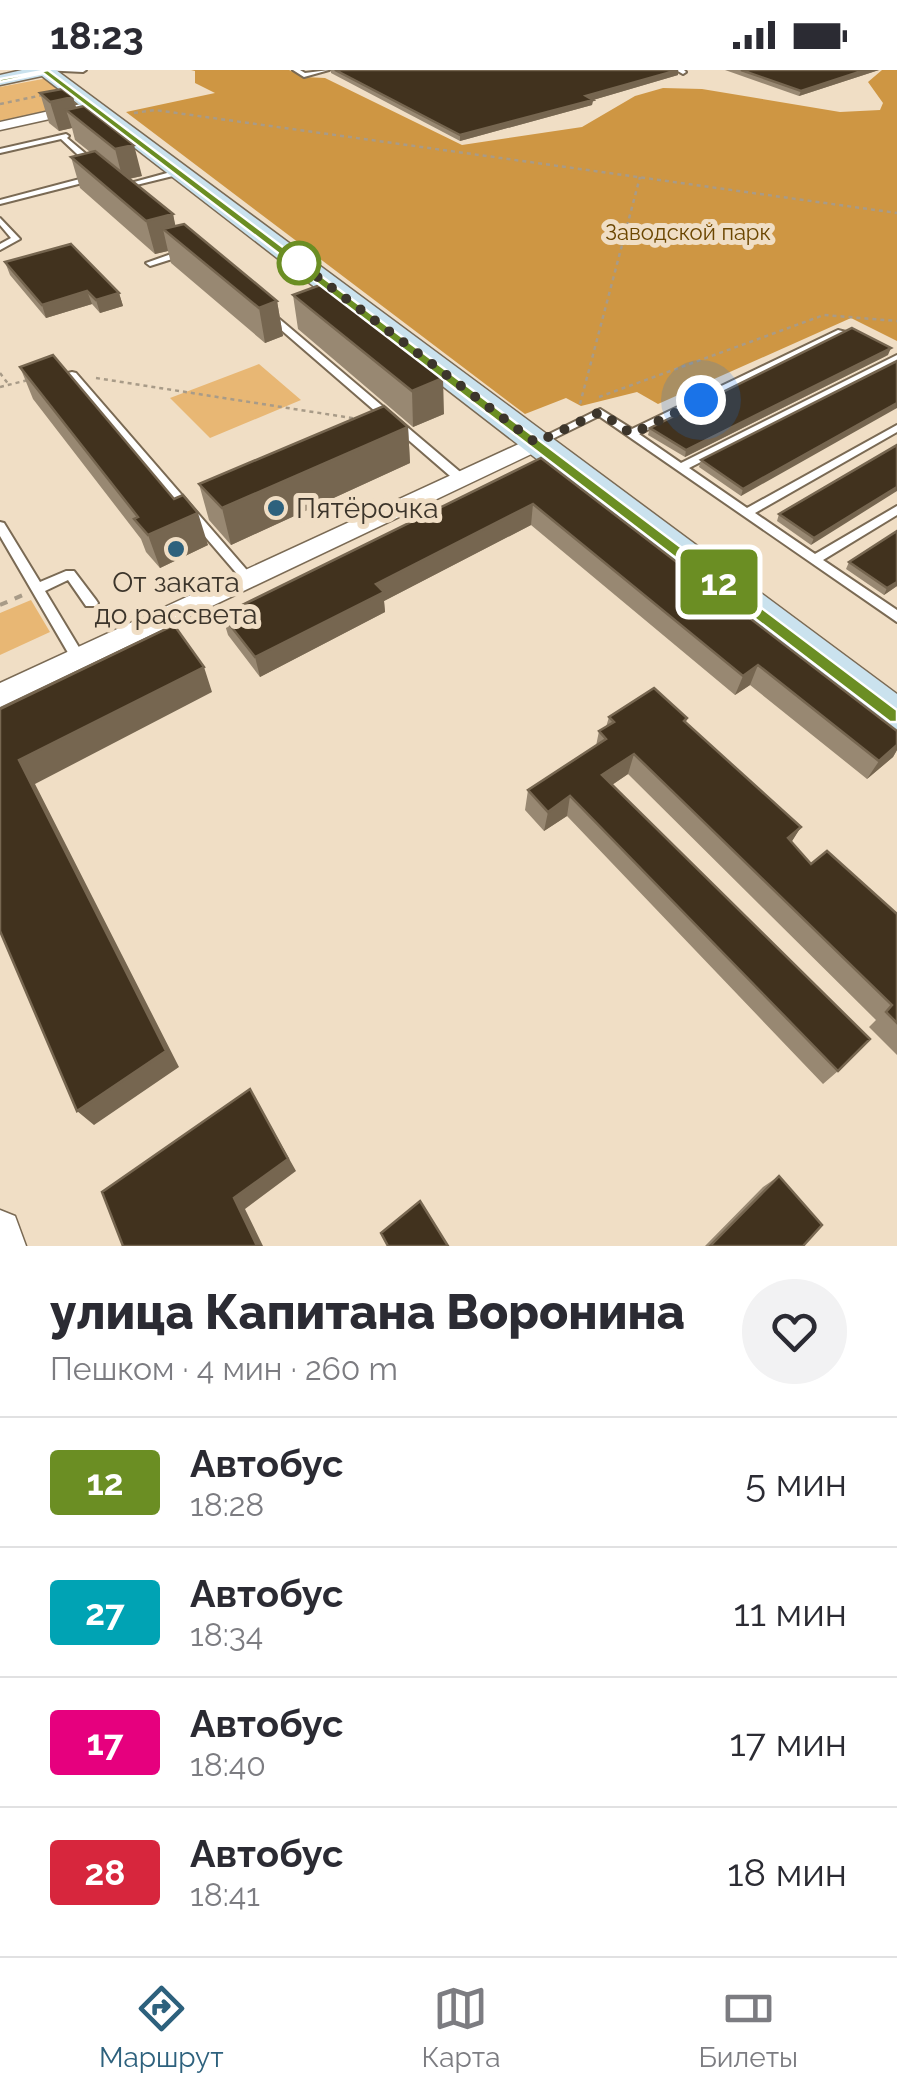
<!DOCTYPE html>
<html lang="ru">
<head>
<meta charset="utf-8">
<style>
  :root { --surface:#fff; --page:#f2f2f3; --text:#2b2b33; --muted:#7c7c81; --line:#e1e1e2; --accent:#2d617d }
  body { margin:0; font-family:Raleway,sans-serif; background:var(--page); color:var(--text); height:100vh; display:flex; flex-direction:column; font-size:38px; white-space:nowrap }
  * { box-sizing:border-box; margin:0 }
  p { font-size:32px; color:var(--muted) }
  .icon { flex:none; width:55px; height:55px; fill:none; stroke:currentColor; stroke-width:2; stroke-linecap:round; stroke-linejoin:round }
  .map { position:relative; height:1176px; overflow:hidden }
  .sheet { display:flex; flex-direction:column; background:var(--surface); flex:1 }
  .sheet>* { flex:none }
  .badge { padding:0 20px; border-radius:8px; font-size:35px; line-height:65px }
  .you { position:absolute; width:50px; height:50px; margin:-25px; border:8px solid #fff; border-radius:50%; background:#1a73e8; box-shadow:0 0 0 15px #1a73e833 }
  .map>.badge { position:absolute; translate:-50% -50%; box-shadow:0 0 0 5px #fff }
  .round { display:grid; place-items:center; flex:none; width:105px; height:105px; border-radius:52px; background:var(--page) }
  .summary { display:flex; align-items:center; justify-content:space-between; height:170px; padding:0 50px }
  h1 { font-size:48px; font-weight:800; line-height:75px }
  ul { padding:0; list-style:none }
  li { display:flex; align-items:center; gap:30px; height:130px; padding:0 50px; border-top:2px solid var(--line) }
  li div { flex:1 }
  li b { display:block; font-size:38px }
  li em { font-style:normal }
  li .badge { min-width:110px; font-weight:700; text-align:center }
  .status { display:flex; justify-content:space-between; align-items:center; height:70px; padding:0 50px; background:var(--surface); direction:ltr }
  .status svg { height:28px; fill:currentColor }
  .dock { display:flex; justify-content:space-around; align-items:center; height:140px; border-top:2px solid var(--line); background:var(--surface); font-size:28px; color:var(--muted) }
  .dock a { display:grid; justify-items:center; gap:5px }
  .dock .current { color:var(--accent) }
  .map>svg:first-child { display:block }
  .green { fill:#e8b774 }
  .forest { fill:#ce9643 }
  .lines { fill:none; stroke-linecap:round; stroke-linejoin:round }
  .lane-casing { stroke:#7a6a54; stroke-width:4 }
  .street-casing { stroke:#7a6a54; stroke-width:3 }
  .secondary-casing { stroke:#7a6a54; stroke-width:3 }
  .path-far1 { stroke:#a89b88; stroke-width:2.5; stroke-dasharray:4 4; stroke-linecap:butt }
  .path { stroke:#a89b88; stroke-width:4; stroke-dasharray:8 8; stroke-linecap:butt }
  .lane { fill:#fff; fill-rule:evenodd }
  .street { fill:#fff; fill-rule:evenodd }
  .secondary { fill:#cae2ee; fill-rule:evenodd }
  .wall { fill:#988872 }
  .shaded-wall { fill:#766650 }
  .building { fill:#41321e; stroke:#766650; stroke-width:2.5 }
  .line { fill:#6b8e23; stroke:#fff; stroke-width:2.5 }
  .walk { stroke:#3c352b; stroke-width:10; stroke-dasharray:0 18 }
  .stop-dot { fill:#fff; stroke:#6b8e23; stroke-width:5 }
  .poi-dot { fill:#2d617d; stroke:#f0dec5; stroke-width:4 }
  .labels { text-anchor:middle; dominant-baseline:central; stroke-width:10; stroke-linejoin:round; paint-order:stroke }
  .far-park-label { font-size:22px; fill:#6b4600; stroke:#f0dec5 }
  .poi-label { font-size:28px; fill:#3c352b; stroke:#f0dec5; text-anchor:start }
</style>
</head>
<body>
<div class="status"><b>18:23</b><svg viewBox="0 0 49 12"><path d="M0 12V9h3v3zM5 12V6h3v6zM10 12V3h3v9zM15 12V0h3v12zM26 1h20v11H26zM47 4h2v5h-2z"/></svg></div>
<div class="map">
<svg width="897" height="1176" viewBox="0 0 897 1176">
  <rect width="100%" height="100%" fill="#f0dec5"/>
  <!-- green -->
  <path class="green" d="M48,8L80,33L0,51V17Z
    M259,294L301,330L210,368L170,328Z
    M31,530L50,562L0,585V543Z"/>
  <!-- forest -->
  <path class="forest" d="M191,0H289L305,7L325,8L462,75L582,57L635,26L663,18L702,19L840,42L880,40L883,33L868,12L882,0H897V271L851,248L658,334L637,322L581,336L566,328L525,344L126,42L215,23L195,13V1Z"/>
  <g class="lines">
    <defs>
      <path id="lane" d="M42,0H86L83,2Z
        M293,0H300L305,3L329,0L304,7Z
        M676,0H684L686,2L683,4Z
        M66,64L69,66L67,68L98,94V98H92L61,69L0,83V79Z
        M178,100L182,102L181,104L120,119L116,117Z
        M95,105H98V109L0,134V130Z
        M0,148L20,169L0,180V174L11,168L0,155Z
        M188,178L192,181L191,183L150,196L146,193Z
        M264,241H270L465,406V412H457L264,245Z
        M838,260L846,262L639,364L681,393L897,285V292L689,398L747,438L897,355V362L755,443L815,484L897,436V445L823,490L897,540V552L599,346L540,375L536,376L531,373L600,339L632,359Z
        M72,302L76,303L252,506L254,509L252,512H244L68,307V303Z
        M0,452L4,453L40,512L66,501H74L96,530L98,533L96,536H86L68,510L45,521L86,589L84,593H74L0,466Z"/>
      <path id="street" d="M81,34L88,38L86,41L0,60V52Z
        M536,366L544,368L547,373L544,378L0,637V613Z
        M0,1140L15,1146L26,1176H0Z"/>
      <path id="secondary" d="M22,0H56L897,624V662L883,657L42,6L0,15V5Z"/>
    </defs>
    <!-- lane casing -->
    <use href="#lane" class="lane-casing"/>
    <!-- street casing -->
    <use href="#street" class="street-casing"/>
    <!-- secondary casing -->
    <use href="#secondary" class="secondary-casing"/>
    <!-- path-far1 -->
    <path class="path-far1" d="M0,34L43,25
      M134,43L155,40L897,143
      M0,303L9,315
      M96,308L358,349
      M0,317L28,310
      M599,327L824,245L897,251
      M580,334L640,107
      M17,528L23,525"/>
    <!-- path -->
    <path class="path" d="M0,535L23,525"/>
    <!-- lane -->
    <use href="#lane" class="lane"/>
    <!-- street -->
    <use href="#street" class="street"/>
    <!-- secondary -->
    <use href="#secondary" class="secondary"/>
  </g>
  <!-- wall -->
  <path class="wall" d="M331,0H678V5L593,30L592,35L460,71L331,3Z
    M725,0H879L799,26Z
    M40,23L73,27L76,38L142,106L129,109L173,144L175,156L277,231L283,266L265,273L171,193L168,181L155,184L80,118L71,87L90,82L75,70L72,58L59,61L49,53Z
    M5,192L119,223L123,236L100,243L92,234L46,248L10,205Z
    M293,225L444,344L413,357L298,259Z
    M888,285L685,387L648,365L650,358Z
    M897,291L741,426L699,397L701,390Z
    M20,297L208,475L160,498L146,482L141,469L33,329Z
    M408,357L410,393L231,475L209,450L199,414Z
    M897,375L811,475L777,451L779,444Z
    M541,388L897,661V680L893,687L867,709L750,615L735,625L531,455L384,531L385,542L260,607L228,565L222,545Z
    M849,492L897,516L884,525L846,499Z
    M609,647L687,648L686,652L801,757L791,772L811,794L897,844V985L869,957L876,950L628,704L612,715L838,1001L823,1014L567,746L544,761L525,740L528,720L596,676L599,661L606,657Z
    M779,1106L803,1176H705L763,1117Z"/>
  <!-- shaded-wall -->
  <path class="shaded-wall" d="M678,0V5L593,30L592,35L460,71V65L586,26Z
    M865,0H879L799,26L801,21Z
    M73,27L80,51L66,40L72,58L59,61L50,32Z
    M134,75L142,106L123,110L115,79Z
    M173,144L179,173L163,159L168,181L155,184L146,151Z
    M87,221L92,234L46,248L42,235Z
    M119,223L123,236L100,243L96,230Z
    M277,231L283,266L265,273L259,238Z
    M891,278L888,285L685,387L686,380Z
    M443,308L444,344L413,357L412,321Z
    M897,333V338L741,426L743,419Z
    M408,357L410,393L231,475L222,438Z
    M897,417V421L811,475L814,468Z
    M533,434L531,455L384,531L385,542L260,607L255,587L376,514Z
    M198,443L208,475L160,498L148,465Z
    M897,512V516L884,525L887,518Z
    M758,595L750,615L735,625L743,606Z
    M204,597L212,622L35,714L179,997L94,1055L77,1041L19,690Z
    M897,675V680L893,687L867,709L879,691Z
    M634,684L628,704L597,725L602,705Z
    M570,726L567,746L544,761L548,742Z
    M801,757L789,776L788,768Z
    M250,1019L296,1101L245,1139L263,1176H257L234,1128Z"/>
  <!-- building -->
  <path class="building" d="M335,0H678L586,26L593,30L460,65Z
    M741,0H865L801,21Z
    M62,19L73,27L50,32L40,23Z
    M84,36L134,75L115,79L66,40Z
    M95,81L173,144L146,151L71,87Z
    M184,154L277,231L259,238L163,159Z
    M71,174L119,223L96,230L87,221L42,235L5,192Z
    M323,214L443,308L412,321L293,225Z
    M852,258L891,278L686,380L650,358Z
    M53,285L174,429L183,425L198,443L148,465L134,449L138,447L20,297Z
    M897,291V333L743,419L701,390Z
    M384,336L408,357L222,438L199,414Z
    M897,375V417L814,468L779,444Z
    M541,388L897,661V675L879,691L758,595L743,606L533,434L376,514L384,522L255,587L222,545Z
    M897,461V512L887,518L849,492Z
    M174,555L204,597L19,690L166,981L77,1041L0,861V639Z
    M654,618L687,648L684,651L801,757L788,768L811,794L827,781L897,844V953L886,942L892,935L634,684L602,705L870,969L838,1001L570,726L548,742L528,720L606,669L599,661L614,652L609,647Z
    M250,1019L288,1089L234,1128L257,1176H123L102,1122Z
    M779,1106L822,1155L803,1176H710Z
    M420,1131L448,1176H388L381,1163Z"/>
  <!-- line -->
  <path class="line" d="M48,0L897,640V652H890L43,3L0,12V9Z"/>
  <g class="lines">
    <!-- walk -->
    <path class="walk" d="M299,193L294,189L536,373L600,342L632,364L701,330"/>
  </g>
  <!-- markers -->
  <circle class="stop-dot" cx="299" cy="193" r="20"/>
  <g class="poi-dot">
    <circle cx="276" cy="438" r="10"/>
    <circle cx="176" cy="479" r="10"/>
  </g>
  <g class="labels">
    <!-- far-park labels -->
    <g class="far-park-label">
      <text x="688" y="162">Заводской парк</text>
    </g>
    <!-- poi labels -->
    <g class="poi-label">
      <text x="296" y="438">Пятёрочка</text>
      <text x="176" y="512" text-anchor="middle">От заката<tspan x="176" dy="32">до рассвета</tspan></text>
    </g>
  </g>
</svg>
<div class="you" style="left:701px;top:330px"></div>
<b class="badge" style="left:719px;top:512px;background:#6b8e23;color:#fff">12</b>
</div>
<section class="sheet">
<div class="summary"><div><h1>улица Капитана Воронина</h1><p>Пешком · 4 мин · 260 m</p></div><a class="round"><svg class="icon" aria-label="heart" viewBox="0 0 24 24"><path d="M12 20l-8-8c-3-5 5-10 8-4 3-6 11-1 8 4z"/></svg></a></div>
<ul>
<li><span class="badge" style="background:#6b8e23;color:#fff">12</span><div><b>Автобус</b><p>18:28</p></div><em>5 мин</em></li>
<li><span class="badge" style="background:#00a3b4;color:#fff">27</span><div><b>Автобус</b><p>18:34</p></div><em>11 мин</em></li>
<li><span class="badge" style="background:#e6007e;color:#fff">17</span><div><b>Автобус</b><p>18:40</p></div><em>17 мин</em></li>
<li><span class="badge" style="background:#d7263d;color:#fff">28</span><div><b>Автобус</b><p>18:41</p></div><em>18 мин</em></li>
</ul>
</section>
<nav class="dock">
<a class="current"><svg class="icon" aria-label="directions" viewBox="0 0 24 24"><path d="M12 3l9 9-9 9-9-9zM9 14v-3h6M13 9l2 2-2 2"/></svg>Маршрут</a>
<a><svg class="icon" aria-label="map" viewBox="0 0 24 24"><path d="M3 6l6-2 6 2 6-2v14l-6 2-6-2-6 2zM9 4v14M15 6v14"/></svg>Карта</a>
<a><svg class="icon" aria-label="tickets" viewBox="0 0 24 24"><path d="M3 7h18v10H3zM15 7v10"/></svg>Билеты</a>
</nav>
</body>
</html>
